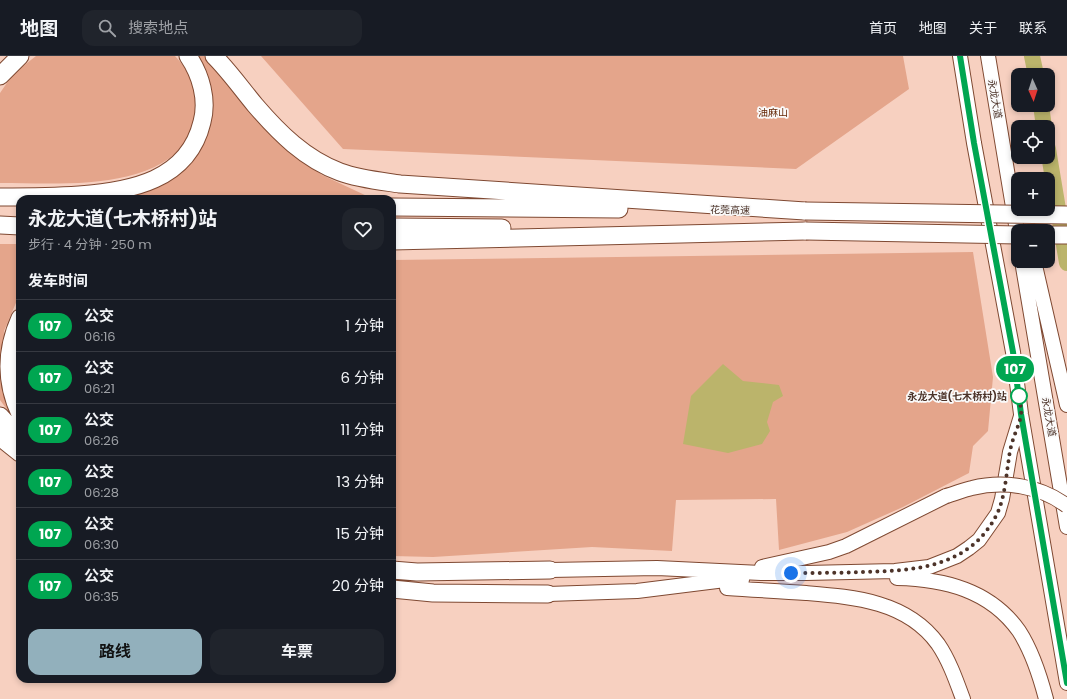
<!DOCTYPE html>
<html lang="zh">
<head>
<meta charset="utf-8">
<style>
  :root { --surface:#171b24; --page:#20242c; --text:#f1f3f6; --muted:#9ea1a6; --line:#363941; --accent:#92b0bc }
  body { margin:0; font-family:Poppins,"Noto Sans SC",sans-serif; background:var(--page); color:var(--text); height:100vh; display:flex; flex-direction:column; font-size:15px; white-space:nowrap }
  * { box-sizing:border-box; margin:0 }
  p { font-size:13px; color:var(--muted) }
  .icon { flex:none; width:22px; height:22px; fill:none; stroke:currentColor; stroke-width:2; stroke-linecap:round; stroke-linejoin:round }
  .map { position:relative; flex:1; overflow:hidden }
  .drawer { position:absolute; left:16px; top:139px; width:380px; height:488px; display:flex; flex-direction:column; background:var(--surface); border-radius:12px; box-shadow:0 2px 6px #0003 }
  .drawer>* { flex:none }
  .badge { padding:0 8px; border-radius:13px; font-size:14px; line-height:26px }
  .needle { width:26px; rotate:177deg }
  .controls { position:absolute; left:1011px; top:12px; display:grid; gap:8px }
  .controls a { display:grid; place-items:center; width:44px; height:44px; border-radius:8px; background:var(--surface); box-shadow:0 2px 6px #0003; font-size:20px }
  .you { position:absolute; width:20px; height:20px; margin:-10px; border:3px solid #fff; border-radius:50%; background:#1a73e8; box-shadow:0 0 0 6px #1a73e833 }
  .map>.badge { position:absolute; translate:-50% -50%; box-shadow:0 0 0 2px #fff }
  h2 { padding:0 12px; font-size:15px; line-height:36px }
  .round { display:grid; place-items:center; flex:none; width:42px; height:42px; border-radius:12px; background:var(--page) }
  .headline { display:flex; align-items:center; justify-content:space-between; height:68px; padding:0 12px }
  h1 { font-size:19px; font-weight:700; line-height:30px }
  .primary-button { display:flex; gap:8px; margin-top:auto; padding:8px 12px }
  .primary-button a { flex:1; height:46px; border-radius:12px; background:var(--accent); color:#111; font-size:16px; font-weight:700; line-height:46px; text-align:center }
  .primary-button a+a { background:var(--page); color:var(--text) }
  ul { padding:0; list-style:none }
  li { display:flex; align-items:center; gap:12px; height:52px; padding:0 12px; border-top:1px solid var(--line) }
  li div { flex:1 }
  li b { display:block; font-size:15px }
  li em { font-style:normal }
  li .badge { min-width:44px; font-weight:700; text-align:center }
  header { display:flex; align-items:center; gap:24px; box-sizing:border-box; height:56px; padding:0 20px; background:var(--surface); border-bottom:1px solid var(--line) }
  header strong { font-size:19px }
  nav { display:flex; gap:22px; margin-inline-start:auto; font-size:14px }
  .search { width:280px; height:36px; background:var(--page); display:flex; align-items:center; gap:10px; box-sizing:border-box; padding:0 14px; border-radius:12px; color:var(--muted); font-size:15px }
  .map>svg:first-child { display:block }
  .green { fill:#e4a58b }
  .water { fill:#bbb46b }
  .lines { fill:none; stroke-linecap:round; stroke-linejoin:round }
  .river { stroke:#bbb46b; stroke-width:16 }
  .major-casing { stroke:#7f4932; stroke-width:16 }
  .highway-casing { stroke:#7f4932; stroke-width:19 }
  .major { stroke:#fff; stroke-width:14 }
  .highway { stroke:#fff; stroke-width:17 }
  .major-bridge-casing { stroke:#7f4932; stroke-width:16; stroke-linecap:butt }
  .highway-bridge-casing { stroke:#7f4932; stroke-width:19; stroke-linecap:butt }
  .major-bridge { stroke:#fff; stroke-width:14 }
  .highway-bridge { stroke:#fff; stroke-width:17 }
  .line-casing { stroke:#fff; stroke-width:9 }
  .line { stroke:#00a651; stroke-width:6 }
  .walk { stroke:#4c3329; stroke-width:4; stroke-dasharray:0 7.2 }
  .stop-dot { fill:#fff; stroke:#00a651; stroke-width:2 }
  .labels { text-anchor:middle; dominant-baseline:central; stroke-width:3.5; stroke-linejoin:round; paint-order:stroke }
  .street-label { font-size:10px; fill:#4c3329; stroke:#fafafa }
  .park-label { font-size:10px; fill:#652706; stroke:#fafafa }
  .stop-label { font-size:10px; font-weight:bold; fill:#4c3329; stroke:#fafafa; text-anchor:end }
</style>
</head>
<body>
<header>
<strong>地图</strong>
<div class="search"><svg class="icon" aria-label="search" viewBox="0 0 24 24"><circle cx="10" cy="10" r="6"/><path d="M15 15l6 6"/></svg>搜索地点</div>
<nav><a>首页</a><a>地图</a><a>关于</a><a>联系</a></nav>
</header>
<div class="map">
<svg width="1067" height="643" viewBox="0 0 1067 643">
  <rect width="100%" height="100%" fill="#f7d0c0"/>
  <!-- green -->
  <path class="green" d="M36,0H175C191,16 201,41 194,64C192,70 191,79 188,84C151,136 56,127 0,127V37L13,18Z
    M196,0H204L210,5L288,93L322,119L367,140L136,139L175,120L195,99Z
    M261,0H903L909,33L796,113L343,93Z
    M0,188H20V239L18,242L4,275L2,307L6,341L17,367L0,344Z
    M973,196L993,321L988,375L973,390L969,417L903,451L847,476L779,494L776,443L676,444L672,495L592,491L433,501L392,500V204Z"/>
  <!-- water -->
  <path class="water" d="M723,308L743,325L779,329L783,340L773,346L767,366L770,375L762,388L728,397L683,388L691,340Z"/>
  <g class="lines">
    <!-- river -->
    <path class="river" d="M1032,0L1036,19
      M1041,49L1044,71
      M1048,93L1067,207"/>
    <defs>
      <path id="major" d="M960,0L974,87L1013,296L1021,358L1067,627
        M988,0L1018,181
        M1022,205L1067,471
        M1034,205L1067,349
        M762,511L829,496L846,490L946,440
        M550,514L657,512L761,517H806L895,515L929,511L957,500L969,492L979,484L998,457L1002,443L1010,396L1021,360
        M897,522C944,523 990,534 1019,575C1032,595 1040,620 1046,643
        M727,532C754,534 780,535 806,537C854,541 907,545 938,588C949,604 956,624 963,643
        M548,538L637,535L725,524H742"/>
      <path id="highway" d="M214,0C229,15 241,32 255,49C279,77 305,103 340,116C359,123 380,125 400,128L805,155
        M0,20L20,0
        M0,141C26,141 52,141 79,139C130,135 188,125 202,66C208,44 201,19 188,0
        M392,151L619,153
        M0,169L20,170
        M392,171L502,172
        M1048,179H1067
        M392,185L806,175
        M20,262C6,293 5,326 20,358
        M0,360L20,382
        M0,381L20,397
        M392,514L417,516L550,514
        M392,533L433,537L548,538"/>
    </defs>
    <!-- major casing -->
    <use href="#major" class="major-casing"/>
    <!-- highway casing -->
    <use href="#highway" class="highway-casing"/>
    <!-- major -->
    <use href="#major" class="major"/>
    <!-- highway -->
    <use href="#highway" class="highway"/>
    <defs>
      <path id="major-bridge" d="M946,440C954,438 963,434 972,432C1004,424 1041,430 1067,450"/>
      <path id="highway-bridge" d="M805,155L1067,159
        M806,175L1018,179"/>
    </defs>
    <!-- major-bridge casing -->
    <use href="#major-bridge" class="major-bridge-casing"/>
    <!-- highway-bridge casing -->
    <use href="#highway-bridge" class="highway-bridge-casing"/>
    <!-- major-bridge -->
    <use href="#major-bridge" class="major-bridge"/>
    <!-- highway-bridge -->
    <use href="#highway-bridge" class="highway-bridge"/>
  </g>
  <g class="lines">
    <defs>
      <path id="line" d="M960,0L974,87L1013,296L1021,358L1067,627"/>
    </defs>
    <!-- line casing -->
    <use href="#line" class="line-casing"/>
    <!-- line -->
    <use href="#line" class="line"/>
    <!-- walk -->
    <path class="walk" d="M791,517C814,517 838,517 861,516C914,515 970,512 997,458C1005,441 1006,420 1009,402C1010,391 1014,380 1018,370C1019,366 1021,362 1021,358C1022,352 1019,346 1019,340"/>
  </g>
  <!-- markers -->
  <circle class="stop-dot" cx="1019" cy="340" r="8"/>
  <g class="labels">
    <!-- street labels -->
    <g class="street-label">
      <text transform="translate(995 43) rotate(80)">永龙大道</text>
      <text transform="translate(730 154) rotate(1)">花莞高速</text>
      <text transform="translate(1049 361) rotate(80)">永龙大道</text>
    </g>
    <!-- park labels -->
    <g class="park-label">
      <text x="773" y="56">油麻山</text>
    </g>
    <!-- stop labels -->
    <g class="stop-label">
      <text x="1007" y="340">永龙大道(七木桥村)站</text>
    </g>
  </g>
</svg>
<div class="controls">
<a><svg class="needle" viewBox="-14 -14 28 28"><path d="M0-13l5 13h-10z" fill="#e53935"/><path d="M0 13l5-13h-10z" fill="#9ea1a6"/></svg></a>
<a><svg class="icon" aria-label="locate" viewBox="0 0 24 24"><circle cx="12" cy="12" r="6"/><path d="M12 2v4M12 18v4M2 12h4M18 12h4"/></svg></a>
<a>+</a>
<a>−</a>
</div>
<div class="you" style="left:791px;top:517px"></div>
<b class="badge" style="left:1015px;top:313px;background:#00a651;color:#fff">107</b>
<section class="drawer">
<div class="headline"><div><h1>永龙大道(七木桥村)站</h1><p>步行 · 4 分钟 · 250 m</p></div><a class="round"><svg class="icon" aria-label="heart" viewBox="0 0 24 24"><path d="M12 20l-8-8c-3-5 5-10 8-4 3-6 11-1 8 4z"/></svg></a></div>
<h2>发车时间</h2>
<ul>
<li><span class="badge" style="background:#00a651;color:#fff">107</span><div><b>公交</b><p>06:16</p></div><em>1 分钟</em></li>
<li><span class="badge" style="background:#00a651;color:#fff">107</span><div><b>公交</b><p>06:21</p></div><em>6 分钟</em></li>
<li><span class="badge" style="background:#00a651;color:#fff">107</span><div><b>公交</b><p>06:26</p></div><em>11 分钟</em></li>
<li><span class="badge" style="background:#00a651;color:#fff">107</span><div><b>公交</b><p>06:28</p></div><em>13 分钟</em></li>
<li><span class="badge" style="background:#00a651;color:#fff">107</span><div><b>公交</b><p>06:30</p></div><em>15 分钟</em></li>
<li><span class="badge" style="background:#00a651;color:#fff">107</span><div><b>公交</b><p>06:35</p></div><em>20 分钟</em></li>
</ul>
<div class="primary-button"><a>路线</a><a>车票</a></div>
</section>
</div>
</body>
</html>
